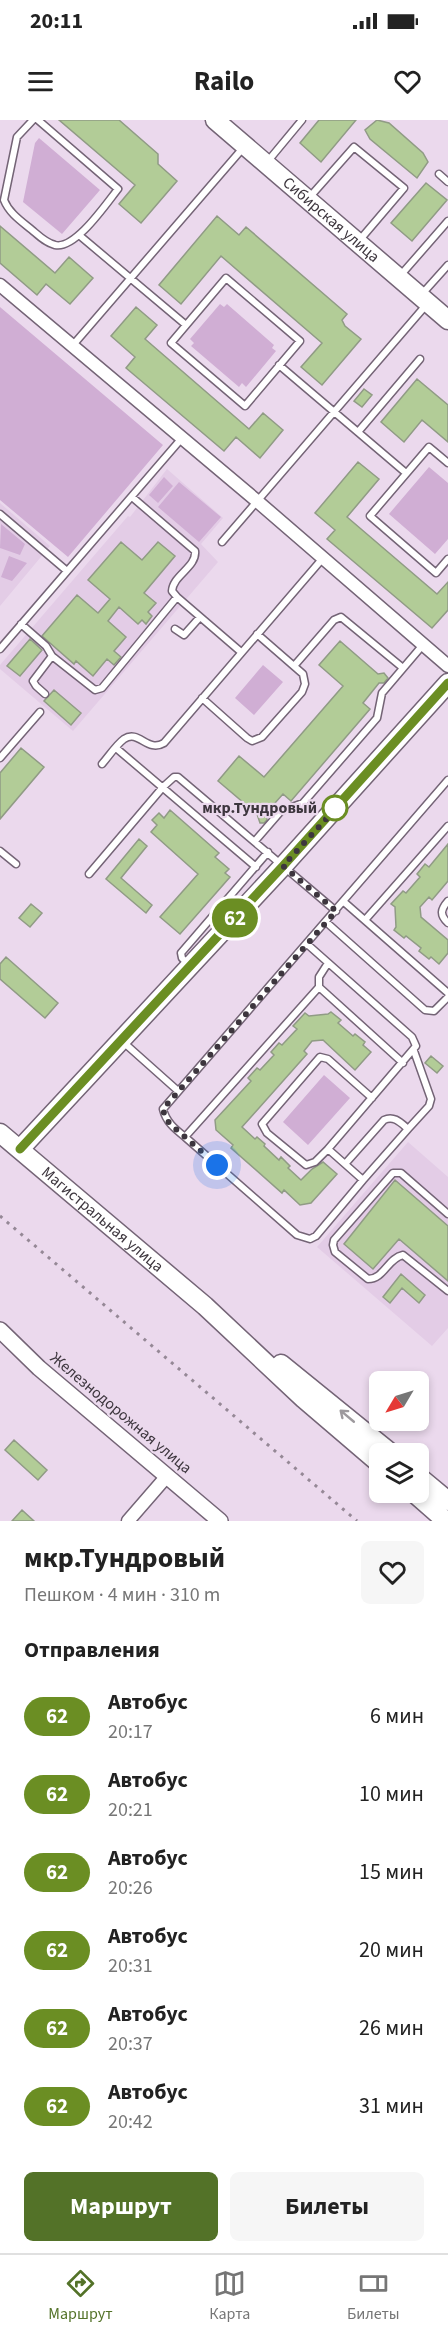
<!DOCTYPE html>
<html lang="ru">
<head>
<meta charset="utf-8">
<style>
  :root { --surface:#fff; --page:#f6f6f6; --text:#222; --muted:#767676; --line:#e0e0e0; --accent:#537228 }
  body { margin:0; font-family:"Source Sans 3",sans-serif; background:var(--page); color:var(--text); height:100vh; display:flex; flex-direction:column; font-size:22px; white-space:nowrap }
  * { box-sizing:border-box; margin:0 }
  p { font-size:20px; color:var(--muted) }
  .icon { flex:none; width:33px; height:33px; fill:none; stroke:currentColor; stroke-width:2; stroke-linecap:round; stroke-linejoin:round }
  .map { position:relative; height:1401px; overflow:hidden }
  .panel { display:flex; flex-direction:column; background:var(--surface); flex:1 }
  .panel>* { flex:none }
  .badge { padding:0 12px; border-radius:20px; font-size:21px; line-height:39px }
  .needle { width:39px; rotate:232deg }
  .fabs { position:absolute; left:369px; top:1251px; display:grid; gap:12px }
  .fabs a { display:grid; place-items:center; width:60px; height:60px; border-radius:9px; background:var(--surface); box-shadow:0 3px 9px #0003; font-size:30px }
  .you { position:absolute; width:30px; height:30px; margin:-15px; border:4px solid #fff; border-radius:50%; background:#1a73e8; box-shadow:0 0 0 9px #1a73e833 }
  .map>.badge { position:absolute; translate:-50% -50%; box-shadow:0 0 0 3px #fff }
  h2 { padding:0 24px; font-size:22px; line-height:54px }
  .round { display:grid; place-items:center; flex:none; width:63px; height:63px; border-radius:9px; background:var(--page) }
  .overview { display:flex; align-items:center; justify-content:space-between; height:102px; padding:0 24px }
  h1 { font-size:28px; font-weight:700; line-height:45px }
  .action { display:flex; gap:12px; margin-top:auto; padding:12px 24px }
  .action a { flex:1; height:69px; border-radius:9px; background:var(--accent); color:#fff; font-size:24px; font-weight:700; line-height:69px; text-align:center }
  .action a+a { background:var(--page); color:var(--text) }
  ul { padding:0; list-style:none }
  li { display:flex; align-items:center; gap:18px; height:78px; padding:0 24px }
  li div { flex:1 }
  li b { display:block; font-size:22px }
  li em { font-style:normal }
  li .badge { min-width:66px; font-weight:700; text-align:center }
  .status { display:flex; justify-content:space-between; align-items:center; height:42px; padding:0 30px; background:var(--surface); direction:ltr }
  .status svg { height:16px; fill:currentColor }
  header { display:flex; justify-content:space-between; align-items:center; height:78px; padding:0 24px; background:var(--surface); font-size:27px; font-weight:700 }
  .tabs { display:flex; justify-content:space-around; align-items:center; height:84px; border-top:2px solid var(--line); background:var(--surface); font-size:16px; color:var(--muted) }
  .tabs a { display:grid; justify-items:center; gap:3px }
  .tabs .current { color:var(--accent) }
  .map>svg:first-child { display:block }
  .built { fill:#e3cce6 }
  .green { fill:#d0aed4 }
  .building { fill:#b2cc97; stroke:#909b85; stroke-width:1.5 }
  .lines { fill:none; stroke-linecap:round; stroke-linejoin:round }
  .service-casing { stroke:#746476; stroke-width:9 }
  .minor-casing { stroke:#746476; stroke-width:15 }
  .tertiary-casing { stroke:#746476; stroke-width:18 }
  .secondary-casing { stroke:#746476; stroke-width:21 }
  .service { stroke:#fff; stroke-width:6 }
  .minor { stroke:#fff; stroke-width:12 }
  .tertiary { stroke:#fff; stroke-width:15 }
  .secondary { stroke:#fff; stroke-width:18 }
  .rail { stroke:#958896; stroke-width:3; stroke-dasharray:3 6; stroke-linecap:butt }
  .oneway { stroke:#9e9a9e }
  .line-casing { stroke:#fff; stroke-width:14 }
  .line { stroke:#6b8e23; stroke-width:9 }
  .walk { stroke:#3d363e; stroke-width:6; stroke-dasharray:0 10.8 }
  .stop-dot { fill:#fff; stroke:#6b8e23; stroke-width:3 }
  .labels { text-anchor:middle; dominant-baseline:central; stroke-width:4.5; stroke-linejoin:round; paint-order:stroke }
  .street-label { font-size:16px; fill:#3d363e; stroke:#ebd9ed }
  .stop-label { font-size:16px; font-weight:bold; fill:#3d363e; stroke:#ebd9ed; text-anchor:end }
</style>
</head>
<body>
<div class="status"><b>20:11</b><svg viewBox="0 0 49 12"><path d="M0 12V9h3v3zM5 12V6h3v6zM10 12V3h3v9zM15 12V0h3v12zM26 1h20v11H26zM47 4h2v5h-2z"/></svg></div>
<header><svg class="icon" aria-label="menu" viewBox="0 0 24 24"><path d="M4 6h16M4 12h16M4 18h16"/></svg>Railo<svg class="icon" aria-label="heart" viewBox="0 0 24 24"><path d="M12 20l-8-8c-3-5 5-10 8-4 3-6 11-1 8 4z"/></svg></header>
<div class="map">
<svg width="448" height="1401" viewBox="0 0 448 1401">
  <rect width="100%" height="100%" fill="#ebd9ed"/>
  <!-- built -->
  <path class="built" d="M167,349L223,398L201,424L218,442L73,611L0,549V545L128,396L130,397Z
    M0,383L50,426L0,486Z
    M408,1022L448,1057V1208L432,1226L317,1127Z"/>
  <!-- green -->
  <path class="green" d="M39,18L100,70L62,114L23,82L35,23Z
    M220,184L224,187L227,184L274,225L272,228L276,231L246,267L242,263L239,267L191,226L194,223L190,219Z
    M0,187L163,325L68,437L0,380Z
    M429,347L448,363V419L435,434L389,394Z
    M164,357L173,366L158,383L149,375Z
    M179,362L221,397L199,422L158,387Z
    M1,404L25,424L20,435L0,428Z
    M9,436L27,443L12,461L1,457Z
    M263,545L283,562L254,595L235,578Z
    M324,955L350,978L308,1025L283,1002Z"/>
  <!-- building -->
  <path class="building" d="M59,0H119L158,34V44L177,61L141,103L119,84L135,65Z
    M319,0H356L321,42L300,23Z
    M377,0L389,3L423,33L428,42L417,58L370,19L365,10Z
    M426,63L447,80L412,121L391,103Z
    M217,96L239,115L246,107L347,194L342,200L345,206L361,219L322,265L301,247L322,223L221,136L181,184L159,165Z
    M0,106L55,153L69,137L93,158L70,184L46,164L37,175L0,143Z
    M136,187L157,205L145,219L249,309L263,293L283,310L260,338L236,317L224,331L126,248L135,237L111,216Z
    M417,259L448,285V322L422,300L404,322L381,302Z
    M364,269L372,275L362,287L354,281Z
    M358,342L379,359L347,397L437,474L448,462V490L432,508L327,419L335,410L315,393Z
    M121,422L142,440L158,422L175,436L144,473L156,483L148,492L152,496L146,504L142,500L138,504L119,487L108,501L126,517L114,531L121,537L114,545L107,539L93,556L76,541L74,544L42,516L77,475L98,493L110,479L88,460Z
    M30,519L42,530L20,556L7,546Z
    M340,521L378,554L384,553L388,558L384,563H379L363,583L370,589L291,681L283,674L266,693L267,700L264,703H260L257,694L218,661L239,636L264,657L343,566L319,545Z
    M54,570L81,593L71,605L44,581Z
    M21,628L44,647L0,699V653Z
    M170,690L219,733L215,737L229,749L225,753L230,757L180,814L160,797L198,754L151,712L157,705L152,700L159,693L164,698Z
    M139,719L147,726L121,758L152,785L146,793L106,759Z
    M448,724V761L432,780L429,777L420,787L421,797L448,820V833L439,844L431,837L429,839L419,831L421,828L406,816L404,818L394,810L396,807L395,787L391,784L403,771L406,773L420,757L417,754L425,744L429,747Z
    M31,784L42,793L30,807L19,798Z
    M6,837L58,883L45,898L0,859V844Z
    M331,892L341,900L338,903L353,916L355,914L365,922L363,925L371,932L355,950L323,920L312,921L304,931L307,934L242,1007L255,1019L257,1017L265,1024L264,1026L279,1040L281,1037L290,1046L288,1048L301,1060L312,1049L323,1042L337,1054L311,1083L300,1085L284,1070L282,1073L231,1028L233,1025L216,1010L215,1000L251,961L248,958L257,948L260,950L274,935L271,932L279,923L282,925L297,909L293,906L305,893L309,896L328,894Z
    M431,936L443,946L437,953L425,943Z
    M395,1060L448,1106V1161L399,1119L373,1149L344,1124Z
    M401,1154L425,1175L419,1183L402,1168L390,1183L383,1177Z
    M14,1320L47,1350L38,1360L5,1330Z
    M22,1390L34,1401H12Z"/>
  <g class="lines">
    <defs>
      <path id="service" d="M33,0L17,17L4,80C9,93 21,101 32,110C39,116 46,123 55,125C75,130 106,84 118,69L38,0
        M268,41L302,0
        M439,54L448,62
        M308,79L354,27L404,68L358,122
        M79,115L186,205
        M399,157L448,101
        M226,158L300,221L245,286L171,223Z
        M422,174L448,145
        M73,225L243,28
        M279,245L406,353
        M358,312L420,239
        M448,343L429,327L370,396L436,453L448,439
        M132,377L195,431C197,447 173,455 172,471L177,477
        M0,394L67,451
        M222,422L427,184
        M21,504L46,526L52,536L95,570L102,568L177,477L241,532
        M175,509L184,515L200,497
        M0,529L182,318
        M294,546L334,500L341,497L403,548
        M45,574L36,566L33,561L52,536
        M202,578L247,618L252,621L262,617L302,572L305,564L303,554L257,514
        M116,628L256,747
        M0,638L40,592
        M102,644C109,636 116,625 124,619C139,609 147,633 164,623L323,438
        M255,721L281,691L303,683L377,598L382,573L422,526
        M0,731L16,744
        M89,754L163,667L174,657H178L336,791
        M448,781C441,789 439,795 448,803
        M344,782L448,873
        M365,800L448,706
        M326,802L425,890L434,891L448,877
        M307,824L412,917L416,926L328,1029L363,1060L316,1116L310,1119L297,1115L185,1017C175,1009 166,1002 163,989L448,660
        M328,843L319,857V867L403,943
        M188,844L182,838L181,833L268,732
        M122,921L177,970
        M185,1017L319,867
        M328,1029L315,1042L306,1045L267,1013L262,1004L320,937L328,939L372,978
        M345,1044L384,1000C394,995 401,1003 408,1009L429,986L431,979L414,931
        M363,1060L408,1009
        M448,1094L401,1053H393L334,1120L333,1125L335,1132L368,1159C384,1159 388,1138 403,1135L448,1171"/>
      <path id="minor" d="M0,165L257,381L448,546
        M128,1401L167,1356"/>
      <path id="tertiary" d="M0,1210L39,1248L220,1401"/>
      <g id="secondary">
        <path id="s1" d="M215,0L448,200"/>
        <path id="s2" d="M0,1013L205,1186L304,1279L380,1344"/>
        <path d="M20,1029L283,746L448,563"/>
        <path d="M281,1244L392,1334"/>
        <path d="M418,1356L448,1381"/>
        <path d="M413,1372L446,1401"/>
      </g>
    </defs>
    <!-- service casing -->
    <use href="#service" class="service-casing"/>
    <!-- minor casing -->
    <use href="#minor" class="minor-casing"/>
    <!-- tertiary casing -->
    <use href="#tertiary" class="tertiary-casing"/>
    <!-- secondary casing -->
    <use href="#secondary" class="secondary-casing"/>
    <!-- service -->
    <use href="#service" class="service"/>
    <!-- minor -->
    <use href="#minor" class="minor"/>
    <!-- tertiary -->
    <use href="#tertiary" class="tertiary"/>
    <!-- secondary -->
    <use href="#secondary" class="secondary"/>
    <!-- rail -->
    <path class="rail" d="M0,1096L357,1401"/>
  </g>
  <!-- one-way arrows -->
  <defs><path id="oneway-shaft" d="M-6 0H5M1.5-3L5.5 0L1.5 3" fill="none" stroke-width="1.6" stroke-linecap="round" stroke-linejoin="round" transform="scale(1.5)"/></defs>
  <use class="oneway" href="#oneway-shaft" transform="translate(347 1296) rotate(-140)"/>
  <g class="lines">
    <defs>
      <path id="line" d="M20,1029L283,746L448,563"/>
    </defs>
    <!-- line casing -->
    <use href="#line" class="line-casing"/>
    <!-- line -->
    <use href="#line" class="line"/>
    <!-- walk -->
    <path class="walk" d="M217,1045L170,1004L165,997L163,989L336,791L283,746L339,685L335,688"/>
  </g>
  <!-- markers -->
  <circle class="stop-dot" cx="335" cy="688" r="12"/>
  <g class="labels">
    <!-- street labels -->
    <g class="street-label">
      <text stroke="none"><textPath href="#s1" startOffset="153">Сибирская улица</textPath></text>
      <text stroke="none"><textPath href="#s2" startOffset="134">Магистральная улица</textPath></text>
      <text transform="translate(121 1293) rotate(40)">Железнодорожная улица</text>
    </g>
    <!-- stop labels -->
    <g class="stop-label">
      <text x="317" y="688">мкр.Тундровый</text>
    </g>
  </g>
</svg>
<div class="fabs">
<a><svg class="needle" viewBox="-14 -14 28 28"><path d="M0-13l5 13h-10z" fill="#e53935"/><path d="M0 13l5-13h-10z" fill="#767676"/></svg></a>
<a><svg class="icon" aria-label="layers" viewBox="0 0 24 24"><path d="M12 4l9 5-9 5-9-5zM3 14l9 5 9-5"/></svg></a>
</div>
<div class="you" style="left:217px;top:1045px"></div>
<b class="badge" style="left:235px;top:798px;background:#6b8e23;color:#fff">62</b>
</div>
<section class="panel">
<div class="overview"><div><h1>мкр.Тундровый</h1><p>Пешком · 4 мин · 310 m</p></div><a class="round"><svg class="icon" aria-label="heart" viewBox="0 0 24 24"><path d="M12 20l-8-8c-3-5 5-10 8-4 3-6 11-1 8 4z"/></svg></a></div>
<h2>Отправления</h2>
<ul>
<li><span class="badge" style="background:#6b8e23;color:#fff">62</span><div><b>Автобус</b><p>20:17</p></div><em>6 мин</em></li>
<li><span class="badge" style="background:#6b8e23;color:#fff">62</span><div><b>Автобус</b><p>20:21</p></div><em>10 мин</em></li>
<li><span class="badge" style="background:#6b8e23;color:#fff">62</span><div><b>Автобус</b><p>20:26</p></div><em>15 мин</em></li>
<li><span class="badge" style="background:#6b8e23;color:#fff">62</span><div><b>Автобус</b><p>20:31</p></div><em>20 мин</em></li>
<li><span class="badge" style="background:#6b8e23;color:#fff">62</span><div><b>Автобус</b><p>20:37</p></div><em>26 мин</em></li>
<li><span class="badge" style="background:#6b8e23;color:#fff">62</span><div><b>Автобус</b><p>20:42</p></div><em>31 мин</em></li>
</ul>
<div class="action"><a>Маршрут</a><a>Билеты</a></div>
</section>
<nav class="tabs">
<a class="current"><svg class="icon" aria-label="directions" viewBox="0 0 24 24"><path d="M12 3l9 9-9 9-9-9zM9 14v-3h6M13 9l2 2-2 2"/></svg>Маршрут</a>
<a><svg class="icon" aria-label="map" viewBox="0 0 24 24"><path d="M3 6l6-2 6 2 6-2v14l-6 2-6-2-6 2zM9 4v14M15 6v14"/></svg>Карта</a>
<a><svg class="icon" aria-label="tickets" viewBox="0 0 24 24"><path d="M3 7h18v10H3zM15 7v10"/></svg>Билеты</a>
</nav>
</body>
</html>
